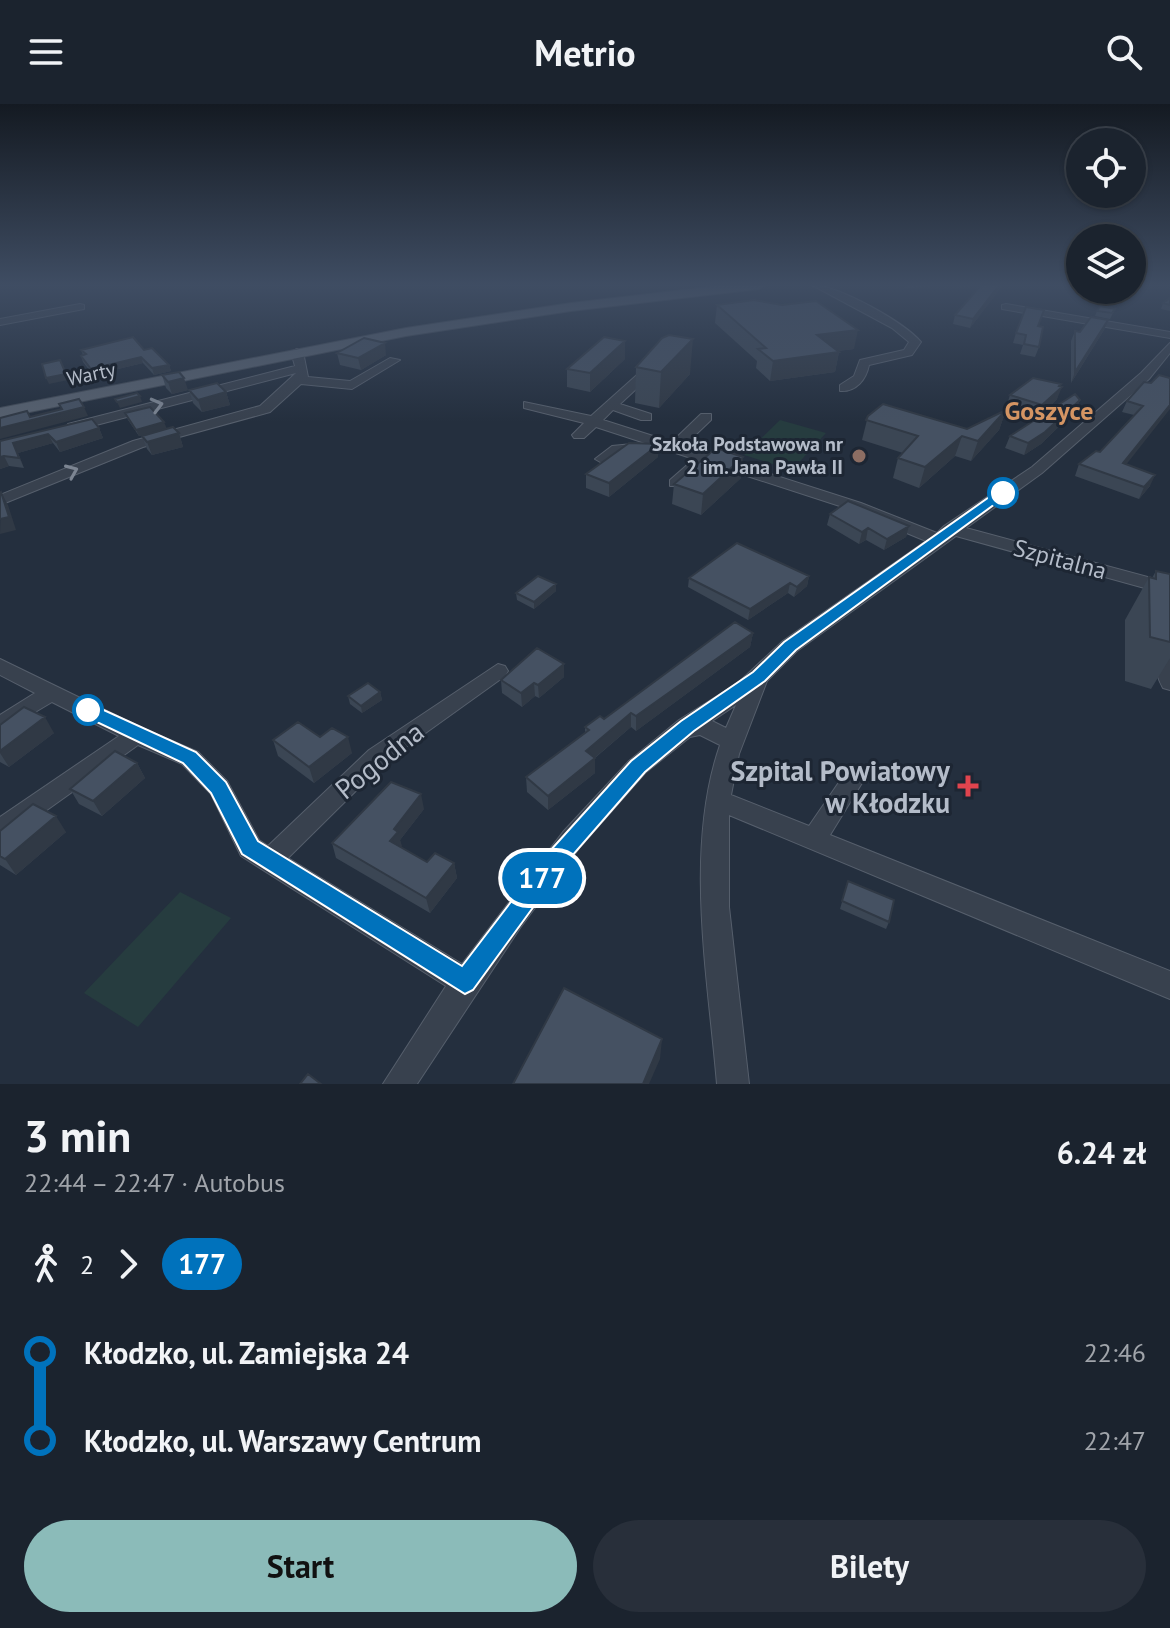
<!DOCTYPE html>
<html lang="pl">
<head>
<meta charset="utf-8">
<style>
  :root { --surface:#1b232e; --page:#282f3a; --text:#f1f3f6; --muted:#a0a4aa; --line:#39404a; --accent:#8bbbb9 }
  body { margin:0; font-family:"PT Sans",sans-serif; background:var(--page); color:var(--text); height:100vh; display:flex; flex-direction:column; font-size:30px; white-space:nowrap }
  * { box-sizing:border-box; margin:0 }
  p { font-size:26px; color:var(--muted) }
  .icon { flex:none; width:44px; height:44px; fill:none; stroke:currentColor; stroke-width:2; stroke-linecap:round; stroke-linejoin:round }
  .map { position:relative; height:980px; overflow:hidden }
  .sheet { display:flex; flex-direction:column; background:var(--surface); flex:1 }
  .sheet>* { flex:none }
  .badge { padding:0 16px; border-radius:26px; font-size:28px; line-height:52px }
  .fabs { position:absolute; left:1066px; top:24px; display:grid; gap:16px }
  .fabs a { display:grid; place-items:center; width:80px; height:80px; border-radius:50%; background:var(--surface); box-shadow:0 2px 6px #0004,0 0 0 2px var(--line); font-size:40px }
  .map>.badge { position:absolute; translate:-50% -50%; box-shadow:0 0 0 4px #fff }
  .legs { display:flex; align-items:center; gap:12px; height:88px; padding:0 24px; font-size:26px }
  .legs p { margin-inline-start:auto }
  .headline { display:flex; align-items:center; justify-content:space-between; height:136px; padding:0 24px }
  h1 { font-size:44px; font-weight:600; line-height:60px }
  .action { display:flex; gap:16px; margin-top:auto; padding:16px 24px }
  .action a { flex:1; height:92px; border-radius:48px; background:var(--accent); color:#111; font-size:32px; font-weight:600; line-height:92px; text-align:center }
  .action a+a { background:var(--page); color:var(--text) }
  ul { padding:0 24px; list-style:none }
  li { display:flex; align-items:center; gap:28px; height:88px; font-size:30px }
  li i { display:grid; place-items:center; width:12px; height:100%; margin:0 10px; background:currentColor }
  li i::after { content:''; width:20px; height:20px; margin:-10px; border:6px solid; border-radius:50%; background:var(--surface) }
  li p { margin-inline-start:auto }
  li:first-child i { background:linear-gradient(#0000 50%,currentColor 0) }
  li:last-child i { background:linear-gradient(currentColor 50%,#0000 0) }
  header { display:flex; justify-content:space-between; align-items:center; height:104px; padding:0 24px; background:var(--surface); font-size:36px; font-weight:600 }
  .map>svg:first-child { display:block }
  .green { fill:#263c3f }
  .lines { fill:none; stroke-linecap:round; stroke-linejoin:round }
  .minor-casing { stroke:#565f6c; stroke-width:2 }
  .major-casing { stroke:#414a57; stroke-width:2 }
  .minor { fill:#38414e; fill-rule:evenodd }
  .major { fill:#56606e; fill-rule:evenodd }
  .wall { fill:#3b4654 }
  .shaded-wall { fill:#303945 }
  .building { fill:#455162; stroke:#303945; stroke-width:2 }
  .oneway { stroke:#7c8592 }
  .line-1 { fill:#0072bc; stroke:#fff; stroke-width:2 }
  .education-dot { fill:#8d6e63; stroke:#1d2633; stroke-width:3 }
  .stop-1-dot { fill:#fff; stroke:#0072bc; stroke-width:4 }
  .health-dot { fill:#e0444e; stroke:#1d2633; stroke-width:3 }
  .labels { text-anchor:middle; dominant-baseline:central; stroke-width:6; stroke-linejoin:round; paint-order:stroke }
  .far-street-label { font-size:20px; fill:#b4bcc9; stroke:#1d2633 }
  .far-poi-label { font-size:20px; font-weight:bold; fill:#b4bcc9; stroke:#1d2633; text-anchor:end }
  .street-label { font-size:24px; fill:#b4bcc9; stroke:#1d2633 }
  .far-district-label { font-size:26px; font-weight:bold; fill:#d59563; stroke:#1d2633 }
  .near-street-label { font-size:28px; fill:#b4bcc9; stroke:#1d2633 }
  .near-poi-label { font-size:28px; font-weight:bold; fill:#b4bcc9; stroke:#1d2633; text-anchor:end }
</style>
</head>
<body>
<header><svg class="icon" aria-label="menu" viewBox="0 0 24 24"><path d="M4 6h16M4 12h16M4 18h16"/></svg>Metrio<svg class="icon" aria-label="search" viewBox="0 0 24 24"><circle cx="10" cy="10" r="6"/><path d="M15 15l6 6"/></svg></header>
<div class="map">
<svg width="1170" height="980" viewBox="0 0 1170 980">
  <rect width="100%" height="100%" fill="#242f3e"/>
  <!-- green -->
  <path class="green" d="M780,316L826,329L792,366L744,351Z
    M180,788L231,814L138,923L84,889Z"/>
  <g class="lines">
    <defs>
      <path id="minor" d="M812,181C838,181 904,218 921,238L912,251L869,261C866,276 856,288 840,287V281L854,272L860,256L904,246L909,238L892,224Z
        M80,200L84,201V205L0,221V215Z
        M1006,200L1170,228V234L1002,205V201Z
        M1170,239V249L1149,275L1042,369L966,424L1170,479V491L956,432L797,547L767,577L739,650L731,691L809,722L846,668L854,665L862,668L865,674L830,731L1170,867V895L729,711V803L749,980H717C708,873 684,745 720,641L700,631L690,633L645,669L580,743L520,824L417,980H383L446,882L241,752L211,690L182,660L138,641L9,733L0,736V713L119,632L52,598L0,629V611L35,589L0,571V555L144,625L198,648L227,677L259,736L268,742L369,646L498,560L505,562L508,567L505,572L385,658L288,754L462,860L563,728L629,657L679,616L738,579L783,537L926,437L849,405L707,359L680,382H670V376L694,355L596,323L584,334H574L572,331L584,319L524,304V298L591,312L638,270L640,260H648V274L620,300L651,310V316H641L613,306L603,316L675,339L677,333L701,310H711V316L689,337V344L861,399L937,429L944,422L1032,363L1141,269ZM736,601L726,624L712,617Z
        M297,245L303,248L308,273L350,277L390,254L400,256L352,285L301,280L270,308L143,343L0,401V391L133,337L260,302L296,269L73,327L66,323L68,320L295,262L291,248Z
        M643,339L648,340V346L621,349L602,359L595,355L612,342Z
        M1167,508L1170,509V586L1163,584C1150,561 1155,539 1158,514Z"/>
      <path id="major" d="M726,181H765L759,185L571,207L406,232L0,314V304L406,224L571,199Z"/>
    </defs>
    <!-- minor casing -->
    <use href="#minor" class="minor-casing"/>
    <!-- major casing -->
    <use href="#major" class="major-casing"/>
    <!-- minor -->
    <use href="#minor" class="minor"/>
    <!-- major -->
    <use href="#major" class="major"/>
  </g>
  <!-- wall -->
  <path class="wall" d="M906,181H948L906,184Z
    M981,181H1003L970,224L953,220L955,211Z
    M1170,194V207L1161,205L1163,199Z
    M717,201L854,245L837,247L839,248L835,268L770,277L756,264L757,257L715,219Z
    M1115,205L1110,215L1095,212L1097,207Z
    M1108,216L1104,226L1071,279V237L1075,227L1080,228Z
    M1038,222L1039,243L1035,253L1020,250L1023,241L1013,239L1016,229Z
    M81,246H144L169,261L171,267L154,271L143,259L93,271L83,258L81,252L83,251Z
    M337,249L386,251L361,266L340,261Z
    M625,255L590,288L567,283V265Z
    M636,263L690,270L659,304L635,299Z
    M162,271L188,286L172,290L166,284Z
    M1151,279L1126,360L1150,382L1139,395L1075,372L1079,360L1100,348L1134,311L1122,308L1127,297Z
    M1060,282L1057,295L1038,314L1006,304L1010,291Z
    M189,286L226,288L230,301L202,308L193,299Z
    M1080,296L1075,307L1041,340L1024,351L1005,344L1010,332Z
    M1006,306L999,326L971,357L955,352L919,384L893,374L898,354L903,349L862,336L868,312L967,325Z
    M125,309L167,325L139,332L128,316Z
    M99,324L103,334L60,348L53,339L18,349L24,364L9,362L0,365V337Z
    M179,329L183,343L152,351L147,345L142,332Z
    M658,353L609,393L586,384V370Z
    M741,374L701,411L672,400L674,380Z
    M830,410L909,422L906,433L884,446L866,436L859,440L827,421Z
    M1156,467L1170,470V554L1151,585L1125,577V516L1149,473L1152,474Z
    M809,472L807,482L794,493L788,489L748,516L688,483L689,474Z
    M556,480V487L534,505L517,496L516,489Z
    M753,529L750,543L636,627L631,623L595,654V669L548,706L527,688L526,673L585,629V623L604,615Z
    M564,573L539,594L535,592L522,603L502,589L501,576Z
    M380,588L382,596L362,609L350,600L348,592Z
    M0,621L54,629L9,663L0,658Z
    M320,633L352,649L314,679L278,652L273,636Z
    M137,659L145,674L102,712L79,700L70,685Z
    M424,705L400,736L401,743L427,758L454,759L457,774L430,809L336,754L332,739Z
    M0,727L66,728L16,771L0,761Z
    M848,777L889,818L886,825L840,805Z"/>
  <!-- shaded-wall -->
  <path class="shaded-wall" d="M958,181H980L957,184Z
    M999,181H1003L970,224L973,215Z
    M1108,216L1104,226L1071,279L1075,268Z
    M858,226L854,245L813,250L817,231Z
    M693,235L690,270L659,304L661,268Z
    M625,237V255L590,288V269Z
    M385,239L386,251L361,266L358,254Z
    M839,248L835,268L770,277L773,257Z
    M141,253L143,259L93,271L91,265Z
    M169,261L171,267L154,271L152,264Z
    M66,270L68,276L49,280L46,274Z
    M184,274L188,286L172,290L168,278Z
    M1061,280L1059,286L1062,283L1057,295L1038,314L1042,301Z
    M226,288L230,301L202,308L198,296Z
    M140,292L142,298L120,304L117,298Z
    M1080,296L1075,307L1041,340L1024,351L1028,339Z
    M1170,301V305L1118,371L1123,359Z
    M84,303L88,312L0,335V324Z
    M1006,306L999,326L971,357L978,337Z
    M164,318L167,325L139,332L136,326Z
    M99,324L103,334L60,348L56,338Z
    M179,329L183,343L152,351L147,338Z
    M48,330L53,339L18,349L24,364L13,339Z
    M962,332L955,352L919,384L925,363Z
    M659,340L658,353L609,393V379Z
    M4,352L9,362L0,365V353Z
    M743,353L741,374L701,411L703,390Z
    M1155,371L1150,382L1139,395L1144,383Z
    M1,388L8,401L16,426L0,430Z
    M909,422L906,433L884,446L887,435Z
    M868,424L866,436L859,440L862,428Z
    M809,472L807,482L794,493L797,483Z
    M790,479L788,489L748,516L750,505Z
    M556,480V487L534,505V498Z
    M753,529L750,543L636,627V612Z
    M564,560V573L539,594L538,581Z
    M534,579L535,592L522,603L521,589Z
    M380,588L382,596L362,609L361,602Z
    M631,609V623L586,661V647Z
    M45,613L54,629L9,663L0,649V647Z
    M348,633L352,649L314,679L309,663Z
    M595,654V669L548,706V692Z
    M137,659L145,674L102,712L93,697Z
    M421,690L424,705L400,736L402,742L394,752L390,737L394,725Z
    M56,712L66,728L16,771L5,755Z
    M454,759L457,774L430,809L426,794Z
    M662,935L660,955L649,980H643Z"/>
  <!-- building -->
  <path class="building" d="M981,181H999L973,215L955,211Z
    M1170,194V201L1163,199Z
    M754,196L782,201L816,197L858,226L817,231L839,248L773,257L758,245L766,244L717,201Z
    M1100,202L1115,205L1112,209L1097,207Z
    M1026,203L1044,206L1038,222L1043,223L1039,243L1024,240L1026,231L1016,229Z
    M1091,213L1108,216L1075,268V227L1080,228Z
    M669,231L693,235L661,268L636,263L662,234Z
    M133,233L144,246L152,244L169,261L152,264L141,253L91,265L81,252L86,250L81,246Z
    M604,233L625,237L590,269L567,265Z
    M364,234L385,239L358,254L337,249Z
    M60,256L66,270L46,274L42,260Z
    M179,268L184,274L168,278L162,271Z
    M1159,271L1170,274V301L1123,359L1155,371L1144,383L1079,360L1096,347L1100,348L1143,302L1127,297L1144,278L1151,279Z
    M1033,274L1061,280L1059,282L1062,283L1042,301L1010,291Z
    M217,279L226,288L198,296L189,286Z
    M137,289L140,292L117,298L115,295Z
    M1075,290L1080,296L1045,328L1028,339L1010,332Z
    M79,295L84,303L0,324V314L27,307L30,313L62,305L59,300Z
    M883,300L967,325L1006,306L978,337L962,332L925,363L898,354L918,332L866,316L868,312Z
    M150,303L164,318L136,326L125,309Z
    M92,315L99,324L56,338L48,330L13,339L19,354L4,352L0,353V337Z
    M173,323L179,329L147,338L142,332Z
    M629,339L659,340L609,379L586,370Z
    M716,344L743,353L703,390L674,380Z
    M1,388L9,413L0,415V389Z
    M848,397L909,422L887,435L868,424L862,428L830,410Z
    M737,439L809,472L797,483L790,479L750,505L689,474Z
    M1156,467L1170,470V538L1150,533L1149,473L1156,475Z
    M538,472L556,480L534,498L516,489Z
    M735,518L753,529L636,612L631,609L586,647L595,654L548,692L526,673L589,626L585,623L600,612L604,615Z
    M537,544L564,560L538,581L534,579L521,589L501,576Z
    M368,579L380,588L361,602L348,592Z
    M24,603L45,613L0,647V621Z
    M298,618L320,633L332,624L348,633L309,663L273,636Z
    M115,647L137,659L93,697L70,685Z
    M391,678L421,690L394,725L398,728L390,737L427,758L435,749L454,759L426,794L332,739Z
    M33,700L56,712L5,755L0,752V727Z
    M848,777L894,796L889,818L842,797Z
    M564,884L662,935L643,980H513Z
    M308,970L321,980H300Z"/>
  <!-- one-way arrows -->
  <defs><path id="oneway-chevron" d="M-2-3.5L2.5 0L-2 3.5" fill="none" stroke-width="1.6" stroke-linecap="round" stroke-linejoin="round" transform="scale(2)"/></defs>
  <g class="oneway">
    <use href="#oneway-chevron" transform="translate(157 301) rotate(-15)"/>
    <use href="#oneway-chevron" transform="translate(72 367) rotate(-23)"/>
  </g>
  <!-- sky -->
  <linearGradient id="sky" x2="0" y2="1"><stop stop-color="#141a22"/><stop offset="0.57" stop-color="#3f4d63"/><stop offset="1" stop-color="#3f4d63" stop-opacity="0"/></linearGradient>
  <rect width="1170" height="318" fill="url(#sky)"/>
  <!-- line-1 -->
  <path class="line-1" d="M999,386L1010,389L796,546L765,577L694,627L645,668L564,761L473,886L465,890L242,750L211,689L183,659L82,611L79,606L82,602H95L196,648L226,678L258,737L462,862L549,748L631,657L681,617L753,568L784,538Z"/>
  <!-- markers -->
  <circle class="education-dot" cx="859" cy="352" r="8"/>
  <g class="stop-1-dot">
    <circle cx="1003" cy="389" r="14"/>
    <circle cx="88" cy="606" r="14"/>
  </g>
  <path class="health-dot" d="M964 670h8v8h8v8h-8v8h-8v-8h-8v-8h8z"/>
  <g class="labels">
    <!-- far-street labels -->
    <g class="far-street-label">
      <text transform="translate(91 270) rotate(-12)">Warty</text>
    </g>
    <!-- far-poi labels -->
    <g class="far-poi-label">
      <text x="843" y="340">Szkoła Podstawowa nr<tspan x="843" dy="23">2 im. Jana Pawła II</tspan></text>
    </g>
    <!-- street labels -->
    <g class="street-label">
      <text transform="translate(1060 455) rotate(15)">Szpitalna</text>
    </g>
    <!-- far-district labels -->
    <g class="far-district-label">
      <text x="1049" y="306">Goszyce</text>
    </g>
    <!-- near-street labels -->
    <g class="near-street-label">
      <text transform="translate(379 656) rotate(-39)">Pogodna</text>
    </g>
    <!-- near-poi labels -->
    <g class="near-poi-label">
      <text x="950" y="666">Szpital Powiatowy<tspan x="950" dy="32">w Kłodzku</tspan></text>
    </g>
  </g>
</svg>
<div class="fabs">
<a><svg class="icon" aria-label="locate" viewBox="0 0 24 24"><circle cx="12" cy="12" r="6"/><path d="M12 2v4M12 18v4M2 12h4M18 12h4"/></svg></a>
<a><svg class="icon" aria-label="layers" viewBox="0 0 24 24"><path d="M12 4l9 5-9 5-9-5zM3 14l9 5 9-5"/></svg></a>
</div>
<b class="badge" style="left:542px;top:774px;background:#0072bc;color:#fff">177</b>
</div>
<section class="sheet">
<div class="headline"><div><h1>3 min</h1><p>22:44 – 22:47 · Autobus</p></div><b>6.24 zł</b></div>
<div class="legs"><svg class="icon" aria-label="walk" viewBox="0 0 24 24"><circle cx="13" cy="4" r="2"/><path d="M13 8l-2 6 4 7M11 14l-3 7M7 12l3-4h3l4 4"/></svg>2<svg class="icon" aria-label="forward" viewBox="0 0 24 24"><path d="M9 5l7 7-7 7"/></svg><b class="badge" style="background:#0072bc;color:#fff">177</b></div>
<ul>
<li><i style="color:#0072bc"></i><b>Kłodzko, ul. Zamiejska 24</b><p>22:46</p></li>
<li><i style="color:#0072bc"></i><b>Kłodzko, ul. Warszawy Centrum</b><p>22:47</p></li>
</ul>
<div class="action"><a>Start</a><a>Bilety</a></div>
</section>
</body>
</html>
